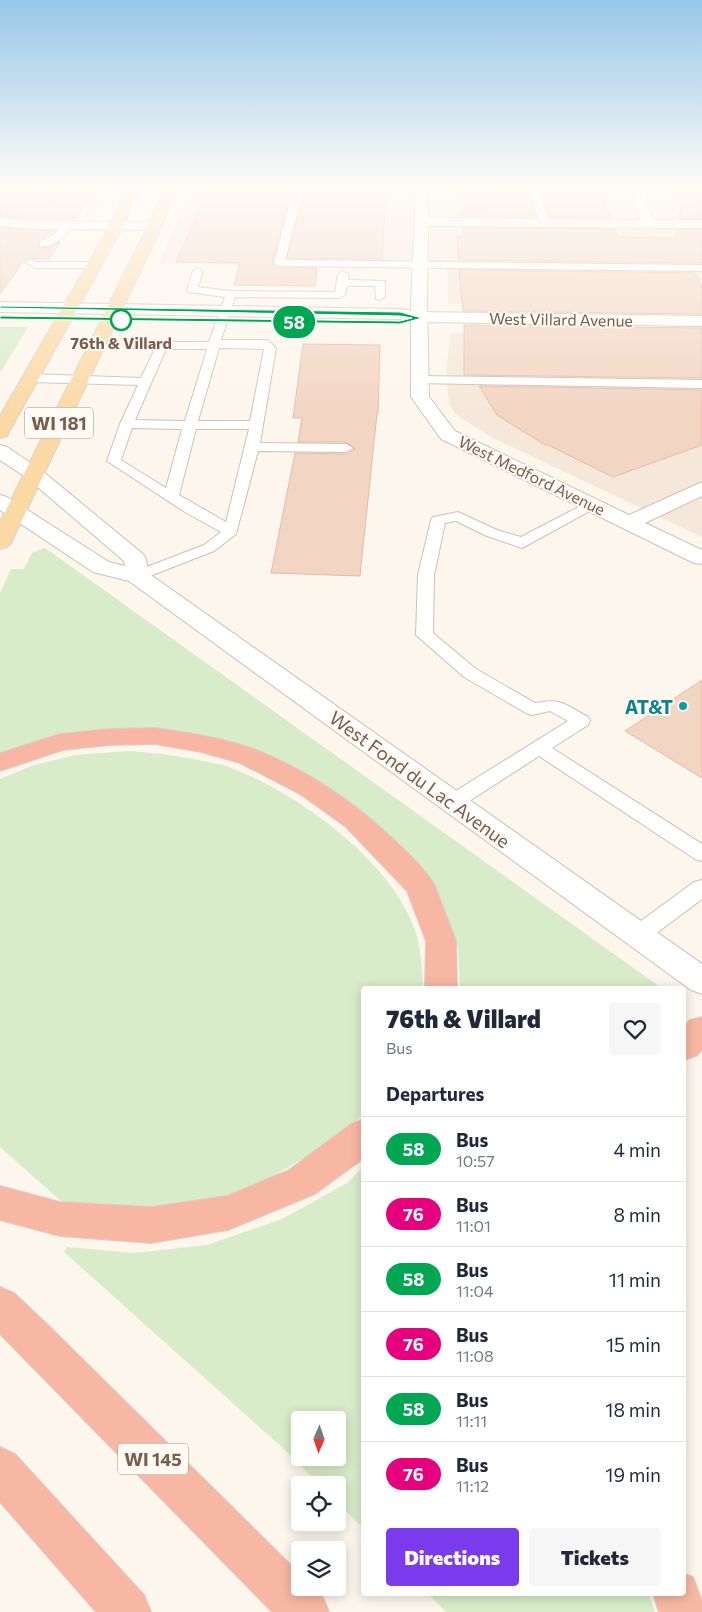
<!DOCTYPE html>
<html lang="en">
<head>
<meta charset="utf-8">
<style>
  :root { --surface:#fff; --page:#f6f6f7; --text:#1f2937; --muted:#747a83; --line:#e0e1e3; --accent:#7c3aed }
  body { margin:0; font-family:Commissioner,sans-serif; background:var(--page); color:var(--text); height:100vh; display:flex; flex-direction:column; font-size:19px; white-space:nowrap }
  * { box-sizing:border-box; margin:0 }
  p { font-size:16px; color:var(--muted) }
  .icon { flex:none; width:28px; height:28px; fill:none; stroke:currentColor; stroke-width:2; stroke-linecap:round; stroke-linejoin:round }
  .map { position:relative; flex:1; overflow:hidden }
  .details { position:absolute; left:361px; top:986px; width:325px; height:610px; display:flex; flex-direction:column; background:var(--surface); border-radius:5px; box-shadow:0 2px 12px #0003 }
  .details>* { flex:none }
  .badge { padding:0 10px; border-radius:16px; font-size:18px; line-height:32px }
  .needle { width:32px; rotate:182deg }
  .tools { position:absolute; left:291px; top:1411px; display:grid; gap:10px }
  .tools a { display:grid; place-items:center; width:55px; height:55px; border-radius:5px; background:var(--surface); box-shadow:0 2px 12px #0003; font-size:25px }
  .map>.badge { position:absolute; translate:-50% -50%; box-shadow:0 0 0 2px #fff }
  h2 { padding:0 25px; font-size:19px; line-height:45px }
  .round { display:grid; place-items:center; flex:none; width:52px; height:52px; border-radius:5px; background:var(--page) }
  .overview { display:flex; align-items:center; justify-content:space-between; height:85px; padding:0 25px }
  h1 { font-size:24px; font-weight:800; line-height:38px }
  .action { display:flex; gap:10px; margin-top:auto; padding:10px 25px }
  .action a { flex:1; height:58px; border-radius:5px; background:var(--accent); color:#fff; font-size:20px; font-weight:800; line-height:58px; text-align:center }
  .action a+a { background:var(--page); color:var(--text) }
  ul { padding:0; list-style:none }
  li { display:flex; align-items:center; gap:15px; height:65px; padding:0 25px; border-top:1px solid var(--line) }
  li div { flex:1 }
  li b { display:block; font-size:19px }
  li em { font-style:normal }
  li .badge { min-width:55px; font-weight:700; text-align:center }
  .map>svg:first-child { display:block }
  .residential { fill:#f5e8da }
  .green { fill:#d8ecc9; fill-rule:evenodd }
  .building { fill:#f3d5c3; stroke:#e6bba3 }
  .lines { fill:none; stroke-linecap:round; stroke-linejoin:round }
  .service-casing { stroke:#d1beb0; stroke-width:2 }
  .minor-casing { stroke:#d1beb0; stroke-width:2 }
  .tertiary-casing { stroke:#d1beb0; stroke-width:2 }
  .primary-casing { stroke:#dad1cd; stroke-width:2 }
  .motorway-casing { stroke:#dad1cd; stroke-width:2 }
  .service { fill:#fff; fill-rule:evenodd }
  .minor { fill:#fff; fill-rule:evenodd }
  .tertiary { fill:#fff; fill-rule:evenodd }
  .primary { fill:#fbd9a5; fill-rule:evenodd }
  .motorway { fill:#f7b7a3; fill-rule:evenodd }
  .line { fill:#00a651; stroke:#fff }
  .stop-dot { fill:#fff; stroke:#00a651; stroke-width:2.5 }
  .culture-dot { fill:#0f9aa8; stroke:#fffaf3; stroke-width:2 }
  .labels { text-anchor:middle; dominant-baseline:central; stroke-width:4; stroke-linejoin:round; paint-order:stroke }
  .far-street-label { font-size:16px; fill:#7a5c4d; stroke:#fffaf3 }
  .far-stop-label { font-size:16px; font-weight:bold; fill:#7a5c4d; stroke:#fffaf3 }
  .shield { fill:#fffaf3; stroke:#a28b7f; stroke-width:1 }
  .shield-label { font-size:18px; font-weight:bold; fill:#7a5c4d }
  .culture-label { font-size:19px; font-weight:bold; fill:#0d838f; stroke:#fffaf3; text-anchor:end }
  .street-label { font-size:19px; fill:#7a5c4d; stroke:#fffaf3 }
</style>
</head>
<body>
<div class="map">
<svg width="702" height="1612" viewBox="0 0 702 1612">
  <rect width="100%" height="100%" fill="#fdf6ec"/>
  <!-- residential -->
  <path class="residential" d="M0,187H113L94,217L26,215L0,241Z
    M193,187H702V307L448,304L447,267L159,264Z
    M451,333L702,336V537L493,438L455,414L449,404L446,371Z"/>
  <!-- green -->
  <path class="green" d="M0,327H28L0,373Z
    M45,548L663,989H460L458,948L446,915L378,829L181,734L0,756V593L11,569H24L32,553Z
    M129,751C156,753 182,756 208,762C217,764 226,765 234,769C297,794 382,855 410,918C421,941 422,964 423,989H364V1112L343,1136L262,1182L204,1203L121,1208L61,1201L0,1147V779L31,766L75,755Z
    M364,1166V1529L338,1503V1485H320L285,1450L64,1252L67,1247L134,1253L207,1245L282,1219L347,1183ZM300,1420H338V1458H300Z
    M428,1594H649L655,1612H446Z"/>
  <!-- building -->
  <path class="building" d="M0,187H27L54,202L64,188L94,189L75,219H31L0,216Z
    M210,187H252L251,190L291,192L272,264L279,268H317L315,286L234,285L240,263L176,262Z
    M460,187H523L527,198H530L536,217L463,216Z
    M685,187H702V218H679Z
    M304,193H386L382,259L287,258Z
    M544,198L604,199L611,218L550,217Z
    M0,228L55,231L39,240L38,246L40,248L50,247L60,242L49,259H25L0,294Z
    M463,228L615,229L618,237L676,238L677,230H702V263L459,260L457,236H464Z
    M459,270L695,273L702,287V314L463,311Z
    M464,325L702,328V378L464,375Z
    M303,344L380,345L378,414H377L360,576L271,573L295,453L346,454L355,449L346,442H298L302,418H293Z
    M479,386L702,390V445L613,477L548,445H545L497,415Z
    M702,680V778L625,731Z"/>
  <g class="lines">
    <defs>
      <path id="service" d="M294,187H304L285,260L702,265V271L279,266L274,263Z
        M528,187H538L550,223L548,225H542L540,223Z
        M67,222L72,225C66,236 54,248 40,246V242L54,235L64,223Z
        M30,259L37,262H95L100,265L95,268H35L25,262Z
        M198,268L203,271L198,287L231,291L335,292L338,274L343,271L348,274V280L385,281V297L380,300L376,299L375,286H347L345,295L340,298L235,297L221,340H265L269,341L276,348L260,443L346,444L353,448L346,452L258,451L236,534L214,551L137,581L131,579L129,576L131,573L204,545L221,532L185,512L107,461L120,424L138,385L31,382L25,378L31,374L141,378L158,342H209L225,297L188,292L187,290L193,271ZM219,348L264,349L250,421H198ZM166,349H207L185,421L135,420ZM132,428L182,429L166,488L121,460ZM196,429H249L226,522L179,495Z
        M420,376L702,380V388L416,383L414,380L416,377Z
        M592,500L597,501L599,504L597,507L522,548L487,536L456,521L445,523L434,575L433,633L476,669L535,703C562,698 564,704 588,717L590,721L588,725L552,748L702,844V861L695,859L539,756L460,807L453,809L446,807L443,802L446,797L568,721L550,711L532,715L526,713L464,677L416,635L418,575L431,520L433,517L458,512L497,530L521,537Z
        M702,880V899L646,941L638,943L630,941L627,935L630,929L694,882Z"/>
      <path id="minor" d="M416,187H428V218L641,220L634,206L635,187H647L646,206L654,220H702V228L428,226L427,305L429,397L455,431L629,515L702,482V496L645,523L702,550V564L694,563L441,439L411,397V305Z
        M0,218L31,221L155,222L162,226L155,230L31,229L0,226Z"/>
      <path id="tertiary" d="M0,302L400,309L419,312L702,316V326L419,322L400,319L0,312Z
        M0,445L7,447L41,470L143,554L146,559L148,573L702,964V994L691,990L129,581L93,572L0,510V495L7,497L109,562L125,566L124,561L27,478L0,460Z"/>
      <path id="primary" d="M128,187H140L124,225L9,432L7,436L0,438V416L110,225Z
        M165,187H177L162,226L11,543L7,547L0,549V522L148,226Z"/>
      <path id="motorway" d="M155,728C189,733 226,738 259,751C308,771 353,801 392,838C407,852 425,868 435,886L456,941L457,989H425L426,941L407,891L346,827L300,794L240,763L201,752L155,744L109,745L63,750L0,771V753L60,734L109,729Z
        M702,1017V1050L696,1056L684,1060V1026L690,1020Z
        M364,1119V1158L315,1194L228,1230L151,1243L60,1236L0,1220V1186L60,1202L151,1207L227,1196L289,1170L351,1124Z
        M0,1287L14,1293L48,1325L300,1574V1588H314L322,1595L329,1612H272L0,1334Z
        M0,1447L15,1454L144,1595L151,1612H96L0,1502Z
        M684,1574L693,1577L702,1601V1612H659L653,1594H684Z"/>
    </defs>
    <!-- service casing -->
    <use href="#service" class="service-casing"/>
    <!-- minor casing -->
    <use href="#minor" class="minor-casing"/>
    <!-- tertiary casing -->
    <use href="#tertiary" class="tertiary-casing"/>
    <!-- primary casing -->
    <use href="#primary" class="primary-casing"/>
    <!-- motorway casing -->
    <use href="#motorway" class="motorway-casing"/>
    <!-- service -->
    <use href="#service" class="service"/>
    <!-- minor -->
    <use href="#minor" class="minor"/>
    <!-- tertiary -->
    <use href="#tertiary" class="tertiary"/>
    <!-- primary -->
    <use href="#primary" class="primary"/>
    <!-- motorway -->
    <use href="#motorway" class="motorway"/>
  </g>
  <!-- sky -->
  <linearGradient id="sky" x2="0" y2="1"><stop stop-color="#97c7e8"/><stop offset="0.45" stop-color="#fefbf6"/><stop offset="1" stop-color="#fefbf6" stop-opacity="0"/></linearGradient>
  <rect width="702" height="413" fill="url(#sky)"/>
  <!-- line -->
  <path class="line" d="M0,306L400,312L422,318L400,324L0,319V316L400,321L412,318L400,316L0,308Z"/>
  <!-- markers -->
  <circle class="stop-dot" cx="121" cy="320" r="10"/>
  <circle class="culture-dot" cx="683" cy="706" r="5"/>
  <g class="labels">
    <!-- far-street labels -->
    <g class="far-street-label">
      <text transform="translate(561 319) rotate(1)">West Villard Avenue</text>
      <text transform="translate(532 475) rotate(26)">West Medford Avenue</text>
    </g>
    <!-- far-stop labels -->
    <g class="far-stop-label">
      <text x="121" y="342">76th &amp; Villard</text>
    </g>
    <!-- shield labels -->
    <g class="shield">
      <rect x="25" y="407.5" width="68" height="31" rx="4"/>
      <rect x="118" y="1443.5" width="70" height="31" rx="4"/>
    </g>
    <g class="shield-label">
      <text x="59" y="423">WI 181</text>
      <text x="153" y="1459">WI 145</text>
    </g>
    <!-- culture labels -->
    <g class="culture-label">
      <text x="673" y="706">AT&amp;T</text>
    </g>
    <!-- street labels -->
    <g class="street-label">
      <text transform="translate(420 779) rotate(36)">West Fond du Lac Avenue</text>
    </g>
  </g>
</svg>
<div class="tools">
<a><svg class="needle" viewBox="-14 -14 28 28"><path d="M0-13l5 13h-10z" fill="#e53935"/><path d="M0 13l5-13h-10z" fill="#747a83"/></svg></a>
<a><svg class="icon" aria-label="locate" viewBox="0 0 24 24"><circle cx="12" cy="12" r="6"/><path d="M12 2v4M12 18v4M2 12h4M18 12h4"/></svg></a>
<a><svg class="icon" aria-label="layers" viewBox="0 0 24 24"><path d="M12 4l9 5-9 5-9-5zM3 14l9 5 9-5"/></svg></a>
</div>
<b class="badge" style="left:294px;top:322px;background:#00a651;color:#fff">58</b>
<section class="details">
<div class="overview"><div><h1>76th &amp; Villard</h1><p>Bus</p></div><a class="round"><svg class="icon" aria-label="heart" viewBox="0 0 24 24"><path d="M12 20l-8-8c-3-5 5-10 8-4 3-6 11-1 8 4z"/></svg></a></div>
<h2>Departures</h2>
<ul>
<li><span class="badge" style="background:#00a651;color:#fff">58</span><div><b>Bus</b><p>10:57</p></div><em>4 min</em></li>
<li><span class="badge" style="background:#e6007e;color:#fff">76</span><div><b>Bus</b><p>11:01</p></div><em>8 min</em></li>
<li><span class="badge" style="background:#00a651;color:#fff">58</span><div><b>Bus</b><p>11:04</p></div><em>11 min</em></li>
<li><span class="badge" style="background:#e6007e;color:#fff">76</span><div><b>Bus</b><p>11:08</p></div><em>15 min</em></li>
<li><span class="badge" style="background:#00a651;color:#fff">58</span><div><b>Bus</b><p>11:11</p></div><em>18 min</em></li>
<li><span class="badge" style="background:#e6007e;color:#fff">76</span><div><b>Bus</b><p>11:12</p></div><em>19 min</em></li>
</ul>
<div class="action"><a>Directions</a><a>Tickets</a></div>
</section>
</div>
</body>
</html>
